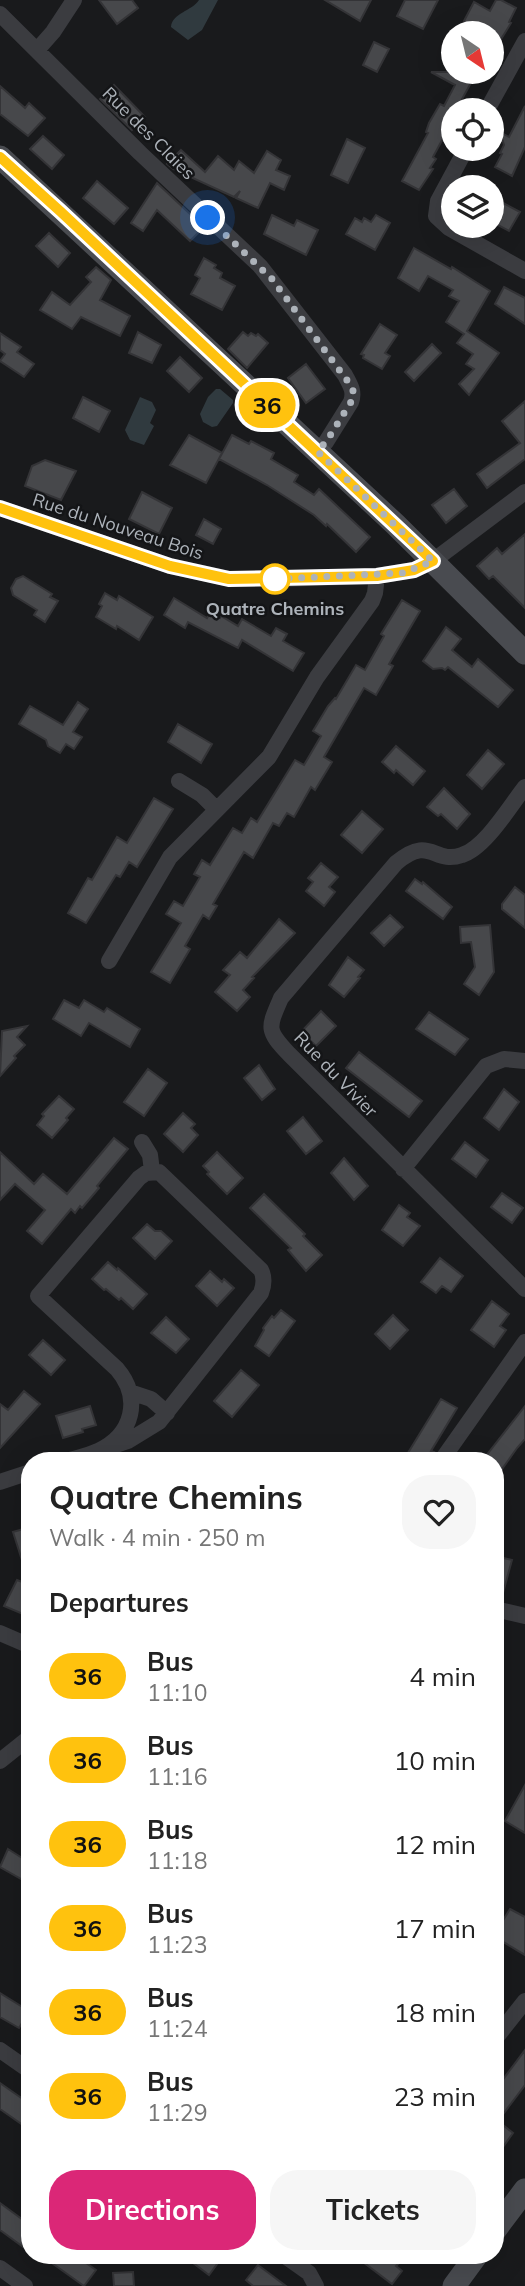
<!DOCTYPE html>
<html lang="en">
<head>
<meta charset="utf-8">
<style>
  :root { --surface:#fff; --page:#f6f6f6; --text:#222; --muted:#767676; --accent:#db2777 }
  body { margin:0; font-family:Mulish,sans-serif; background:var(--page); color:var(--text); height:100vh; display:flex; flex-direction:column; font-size:26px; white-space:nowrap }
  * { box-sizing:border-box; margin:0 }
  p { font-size:23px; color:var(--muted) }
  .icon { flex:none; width:38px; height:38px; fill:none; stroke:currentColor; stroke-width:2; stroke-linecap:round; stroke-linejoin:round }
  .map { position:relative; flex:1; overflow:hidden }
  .details { position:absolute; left:21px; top:1452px; width:483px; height:812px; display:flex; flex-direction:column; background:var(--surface); border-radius:28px; box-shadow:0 7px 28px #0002 }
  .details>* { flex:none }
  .badge { padding:0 14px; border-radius:23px; font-size:24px; line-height:46px }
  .needle { width:46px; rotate:145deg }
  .controls { position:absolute; left:441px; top:21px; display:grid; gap:14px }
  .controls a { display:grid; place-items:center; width:63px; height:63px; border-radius:50%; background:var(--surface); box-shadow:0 7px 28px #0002; font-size:35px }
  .you { position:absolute; width:35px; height:35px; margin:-18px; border:5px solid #fff; border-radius:50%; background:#1a73e8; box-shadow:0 0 0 10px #1a73e833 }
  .map>.badge { position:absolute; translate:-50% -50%; box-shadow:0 0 0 4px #fff }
  h2 { padding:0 28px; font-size:26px; line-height:63px }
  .round { display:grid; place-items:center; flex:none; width:74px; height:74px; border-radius:28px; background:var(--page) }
  .head { display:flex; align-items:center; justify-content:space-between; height:119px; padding:0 28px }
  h1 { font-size:33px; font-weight:700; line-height:52px }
  .primary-button { display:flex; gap:14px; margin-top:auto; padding:14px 28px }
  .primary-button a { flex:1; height:80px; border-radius:28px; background:var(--accent); color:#fff; font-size:28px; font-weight:700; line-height:80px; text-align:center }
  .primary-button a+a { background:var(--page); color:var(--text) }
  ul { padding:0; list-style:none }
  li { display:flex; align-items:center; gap:21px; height:84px; padding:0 28px }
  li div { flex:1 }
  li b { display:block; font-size:26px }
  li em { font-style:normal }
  li .badge { min-width:77px; font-weight:700; text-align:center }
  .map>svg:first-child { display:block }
  .water { fill:#303a3f }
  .building { fill:#47484b; stroke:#343437; stroke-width:2 }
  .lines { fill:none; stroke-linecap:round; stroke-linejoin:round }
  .street { stroke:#3b3c40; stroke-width:16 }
  .secondary { stroke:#494b50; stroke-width:23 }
  .line-casing { stroke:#fff; stroke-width:16 }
  .line { stroke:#ffc20e; stroke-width:10 }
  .walk { stroke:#adb3ba; stroke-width:7; stroke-dasharray:0 12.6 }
  .stop-dot { fill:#fff; stroke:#ffc20e; stroke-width:3.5 }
  .labels { text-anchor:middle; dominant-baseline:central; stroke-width:5; stroke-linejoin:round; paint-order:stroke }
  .street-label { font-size:18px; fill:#adb3ba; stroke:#141517 }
  .stop-label { font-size:18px; font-weight:bold; fill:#adb3ba; stroke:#141517 }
</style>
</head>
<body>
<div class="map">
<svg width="525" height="2286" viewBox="0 0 525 2286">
  <rect width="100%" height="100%" fill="#191a1c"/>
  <!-- water -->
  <path class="water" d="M199,0H218L202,30L188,40L171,27C172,13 192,11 199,0Z
    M216,389H220L233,400V403L217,426L212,427L203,422L200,414L208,397Z
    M140,397L152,402L156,410L150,423L154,426L144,445L130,440L125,430Z"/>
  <!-- building -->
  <path class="building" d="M99,0H132L138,8L117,24Z
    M325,0H371L360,21Z
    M405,0H438L423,29L397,16Z
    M496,0H501L516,8L509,22L511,23L492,54V33H481L464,21L474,2L490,11Z
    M374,42L389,49L377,72L363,65Z
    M431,72H477L456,110H453V120L433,157L436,159L430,168L433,169L419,190L402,181L428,133L426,132L429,123L440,104L444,106L455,85Z
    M114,85L145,117L132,130L100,99Z
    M0,86L25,108L29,103L45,118L28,136L0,114Z
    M525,106V147L512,176L495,167L502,154L500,153L504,145L500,132L509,137Z
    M43,136L64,155L52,169L30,149Z
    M347,139L365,148L348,183L331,175Z
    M181,150L205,172L218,156L234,170L239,161L254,173L267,151L281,160L276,170L290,176L284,190L270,183L258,208L236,198L240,191L234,197L173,169L167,164Z
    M97,181L128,208L114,224L83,198Z
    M157,183L204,227L190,241L157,210L143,231L131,223Z
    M492,197L520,212L509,231L492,222Z
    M272,215L294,226L297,220L318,230L306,255L264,234Z
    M376,215L390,223L375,250L346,234L355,218L362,222L364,218L371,222Z
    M49,233L70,253L58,267L36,246Z
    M414,248L451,269L452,267L490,291L467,331L499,353L469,395L459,384L474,369L466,364L473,354L457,343L464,334L446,322L459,301L449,296L453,290L428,276L419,291L398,278Z
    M204,258L216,265L214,268L222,273L220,278L235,286L222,310L191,294L200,278L195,275Z
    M96,267L111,280L100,300L130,316L120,336L81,317L72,329L40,310L52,292L70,305L91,282L86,277Z
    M504,287L525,298V324L495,304Z
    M380,324L397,335L385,353L390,356L382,369L363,358L364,355L361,354Z
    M138,332L161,345L152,363L129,353Z
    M243,332L248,336L251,333L256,336L258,334L268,343L247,368L228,349Z
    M0,333L21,347L17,352L34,364L24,377L0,361L5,354L0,350Z
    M432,344L441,353L414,381L405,372Z
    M180,357L202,378L189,392L167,371Z
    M306,364L325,389L306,403L288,378Z
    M83,397L110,411L99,432L73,418Z
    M525,401V459L487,488L477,474L520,443L502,421Z
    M189,435L222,453L206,483L170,465Z
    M232,435L249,444L251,441L274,453L271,459L298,475L294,482L314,495L319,489L370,537L356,552L327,524L326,526L314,515L267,485L219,459Z
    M45,460L76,471L61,500L25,486L32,466Z
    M454,489L467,506L446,523L432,505Z
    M142,492L172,508L159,534L129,519Z
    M204,519L221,529L213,544L196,535Z
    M525,534V608L493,576L489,579L477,566L497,548L502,554Z
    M23,576L52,594L50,597L58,601L45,622L34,615L37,610L13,595L11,588L16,579Z
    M105,593L117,600L119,596L153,617L139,640L117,626L116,629L96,617L102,606L99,604Z
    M174,598L207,618L210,613L220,618L221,616L238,626L242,619L271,636L276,628L287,634L283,641L304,653L293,671L242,640L238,648L188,622L185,628L164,615Z
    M402,600L420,611L389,664L393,666L376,695L364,688L324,757L332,762L315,790L311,787L294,817L287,813L279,826L273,823L253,858L244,852L213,904L217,906L209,919L203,915L185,946L190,949L170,983L151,972L181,923L166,914L174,901L183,906L200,877L194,874L202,860L210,865L233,828L242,833L251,818L257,822L295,760L304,765L321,736L313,731L328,706L335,698L336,699L356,665L365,670L384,636L381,634Z
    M446,627L461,639L452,650L472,667L478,659L513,690L498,707L448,667L445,670L442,668L433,669L423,661Z
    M78,702L88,709L73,732L82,737L74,749L66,744L60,753L48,746L46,740L19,724L30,706L63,725Z
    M178,724L212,744L201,763L168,742Z
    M396,746L425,771L413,785L396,770L394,773L382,762Z
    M488,750L504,764L482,789L467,775Z
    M444,788L470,814L457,829L441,814L438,816L427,807Z
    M154,798L173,809L137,867L129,862L120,877L116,875L86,923L68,913L88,878L92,880L117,837L127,843Z
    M362,811L383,829L362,853L341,835Z
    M321,863L338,877L329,887L335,892L324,906L306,891L313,882L308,878Z
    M415,879L422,884L423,882L452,907L443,919L406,891Z
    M515,887L525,895V928L502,909V904Z
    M390,915L403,927L384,946L371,933Z
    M279,919L295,933L252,977L254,978L243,990L250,997L237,1011L215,992L230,975L223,970L240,952L247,958Z
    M490,925L494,972L479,995L464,984L475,967L471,942L461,943L460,927Z
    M348,957L364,970L358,977L360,978L344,997L329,985Z
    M64,1000L79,1008L84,1000L104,1012L107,1008L140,1029L130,1047L89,1023L81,1036L53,1019Z
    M321,1011L336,1026L316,1046L301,1032Z
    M429,1012L468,1039L455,1055L416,1029Z
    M27,1026L17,1037L25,1045L14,1056L16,1058L0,1076L2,1031Z
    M359,1052L422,1101L409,1117L346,1068Z
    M259,1065L275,1089L262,1100L244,1078Z
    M148,1069L167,1083L144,1116L124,1102Z
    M504,1089L519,1102L499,1130L484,1118Z
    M59,1096L74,1109L66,1118L68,1120L52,1138L37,1125L44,1116L42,1114Z
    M183,1113L195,1124L191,1128L198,1135L183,1152L164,1134Z
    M303,1117L322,1141L306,1154L287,1131Z
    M114,1138L128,1149L97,1186L99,1188L82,1208L80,1206L75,1213L71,1209L42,1244L27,1231L45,1210L15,1184L0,1200V1152L34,1184L43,1174L67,1194Z
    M465,1142L488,1160L476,1177L452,1159Z
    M217,1152L243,1178L227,1194L207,1174L209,1172L203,1166Z
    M344,1158L368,1186L354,1200L331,1173Z
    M502,1193L523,1208L512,1223L491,1207Z
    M264,1194L305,1234L303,1236L322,1255L306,1271L288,1250L291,1248L250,1208Z
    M399,1205L410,1213L407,1217L420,1226L403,1246L382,1230Z
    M147,1224L155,1231H161L172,1241L155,1259L133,1238Z
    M440,1258L463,1276L451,1292L442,1286L436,1293L421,1282Z
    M108,1262L117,1270L118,1268L147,1294L133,1309L121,1298L119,1300L106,1289L104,1290L92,1279Z
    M210,1271L222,1282L224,1279L234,1288L217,1306L196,1286Z
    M492,1301L509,1314L500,1326L506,1330L494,1347L471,1330Z
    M281,1310L295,1321L269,1356L255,1346L264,1330L263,1328L272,1316L274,1318Z
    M393,1315L408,1330L390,1349L375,1334Z
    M166,1317L189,1339L176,1353L151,1333Z
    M43,1340L65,1360L51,1375L29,1355Z
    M241,1370L259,1385L232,1417L214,1401Z
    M24,1391L40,1404L0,1448V1404L8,1410Z
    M441,1399L457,1408L431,1451L434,1452L428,1461H403Z
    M90,1406L96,1425L82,1429L83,1432L63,1438L56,1416Z
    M525,1406V1439L517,1448L495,1479V1461H482Z
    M30,1527V1575L27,1576L13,1532Z
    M495,1556L512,1560L501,1600L495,1599Z
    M17,1580L30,1585V1617L4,1606Z
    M525,1785V1833L505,1821Z
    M8,1849L30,1863V1884L0,1867Z
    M510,1909L525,1917V1955L495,1937V1933Z
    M0,1993L29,2011L19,2028L0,2017Z
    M525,2050V2085L498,2121L513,2133L495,2158V2090Z
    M0,2083L30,2104V2130L0,2109Z
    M0,2203L30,2225V2252L0,2230Z
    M42,2256H76L96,2270L84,2286Z
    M184,2256H223L209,2275Z
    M355,2256H387L398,2264L396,2266L402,2271L392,2284Z
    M258,2265L286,2286H253L246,2280Z
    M133,2272L134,2286H114L113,2273Z"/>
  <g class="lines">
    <!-- street -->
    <path class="street" d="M0,14L140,153L260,266L345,375C350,385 355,391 351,402L326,442L317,451
      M38,49L53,32L74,0
      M487,110L525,41
      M466,149L438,201L436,216L449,228L525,271
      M0,508L170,566L230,579H275L377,576L414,570L433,561L525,492
      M179,781L202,795L216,809
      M525,787C510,806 485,848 462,855C433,865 431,834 396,863L281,998C268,1028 266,1030 289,1054L525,1289
      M109,961L170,857L269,757L317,677L372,601L375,593L377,576
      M142,1142L150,1155L152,1171
      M403,1169L486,1066L504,1059L525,1061
      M130,1392L151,1399L167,1413
      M66,1461C76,1458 88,1456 98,1451C133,1435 142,1398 117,1369L38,1296L139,1178L146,1173L159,1172L261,1270C265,1278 264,1285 261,1293L159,1422L128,1441L98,1451
      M441,1461L525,1342
      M0,1482L30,1472
      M495,1609L525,1616
      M0,1633L30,1646
      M0,1761L30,1737
      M495,2039L525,2001
      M0,2050L30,2071
      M285,2256L309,2273L316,2286
      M0,2268L25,2286"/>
    <!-- secondary -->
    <path class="secondary" d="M0,157L395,524L525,653
      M495,2230L525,2190
      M454,2286L476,2256"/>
  </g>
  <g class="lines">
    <defs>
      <path id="line" d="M0,157L61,212L433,561L414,570L377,576L229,579L170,566L0,508"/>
    </defs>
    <!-- line casing -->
    <use href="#line" class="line-casing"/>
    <!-- line -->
    <use href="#line" class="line"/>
    <!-- walk -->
    <path class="walk" d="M208,218L272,279L352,387L354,395L351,402L326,442L317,451L433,561L403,573L275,579"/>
  </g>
  <!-- markers -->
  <circle class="stop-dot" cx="275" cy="579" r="14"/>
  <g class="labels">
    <!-- street labels -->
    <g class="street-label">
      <text transform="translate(149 133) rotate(45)">Rue des Claies</text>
      <text transform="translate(118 526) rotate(18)">Rue du Nouveau Bois</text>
      <text transform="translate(336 1074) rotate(46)">Rue du Vivier</text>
    </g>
    <!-- stop labels -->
    <g class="stop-label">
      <text x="275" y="608">Quatre Chemins</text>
    </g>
  </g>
</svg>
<div class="controls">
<a><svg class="needle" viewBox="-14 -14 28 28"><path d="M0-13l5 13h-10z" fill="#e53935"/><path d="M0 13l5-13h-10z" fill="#767676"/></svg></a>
<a><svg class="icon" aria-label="locate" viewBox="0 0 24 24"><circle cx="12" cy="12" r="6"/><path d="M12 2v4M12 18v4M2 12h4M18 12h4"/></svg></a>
<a><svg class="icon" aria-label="layers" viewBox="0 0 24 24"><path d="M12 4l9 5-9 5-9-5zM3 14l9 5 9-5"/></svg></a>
</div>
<div class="you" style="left:208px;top:218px"></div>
<b class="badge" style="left:267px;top:405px;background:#ffc20e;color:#111">36</b>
<section class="details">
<div class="head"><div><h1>Quatre Chemins</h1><p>Walk · 4 min · 250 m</p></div><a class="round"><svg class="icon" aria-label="heart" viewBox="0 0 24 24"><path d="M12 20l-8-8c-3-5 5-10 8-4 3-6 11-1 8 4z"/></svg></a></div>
<h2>Departures</h2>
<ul>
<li><span class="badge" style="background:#ffc20e;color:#111">36</span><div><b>Bus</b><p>11:10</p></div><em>4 min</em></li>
<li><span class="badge" style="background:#ffc20e;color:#111">36</span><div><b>Bus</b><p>11:16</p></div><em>10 min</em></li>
<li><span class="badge" style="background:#ffc20e;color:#111">36</span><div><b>Bus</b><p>11:18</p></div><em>12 min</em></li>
<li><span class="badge" style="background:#ffc20e;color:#111">36</span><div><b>Bus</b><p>11:23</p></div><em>17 min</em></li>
<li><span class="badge" style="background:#ffc20e;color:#111">36</span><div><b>Bus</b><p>11:24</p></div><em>18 min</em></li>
<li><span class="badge" style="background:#ffc20e;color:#111">36</span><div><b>Bus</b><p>11:29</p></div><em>23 min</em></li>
</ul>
<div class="primary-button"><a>Directions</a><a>Tickets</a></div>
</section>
</div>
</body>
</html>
